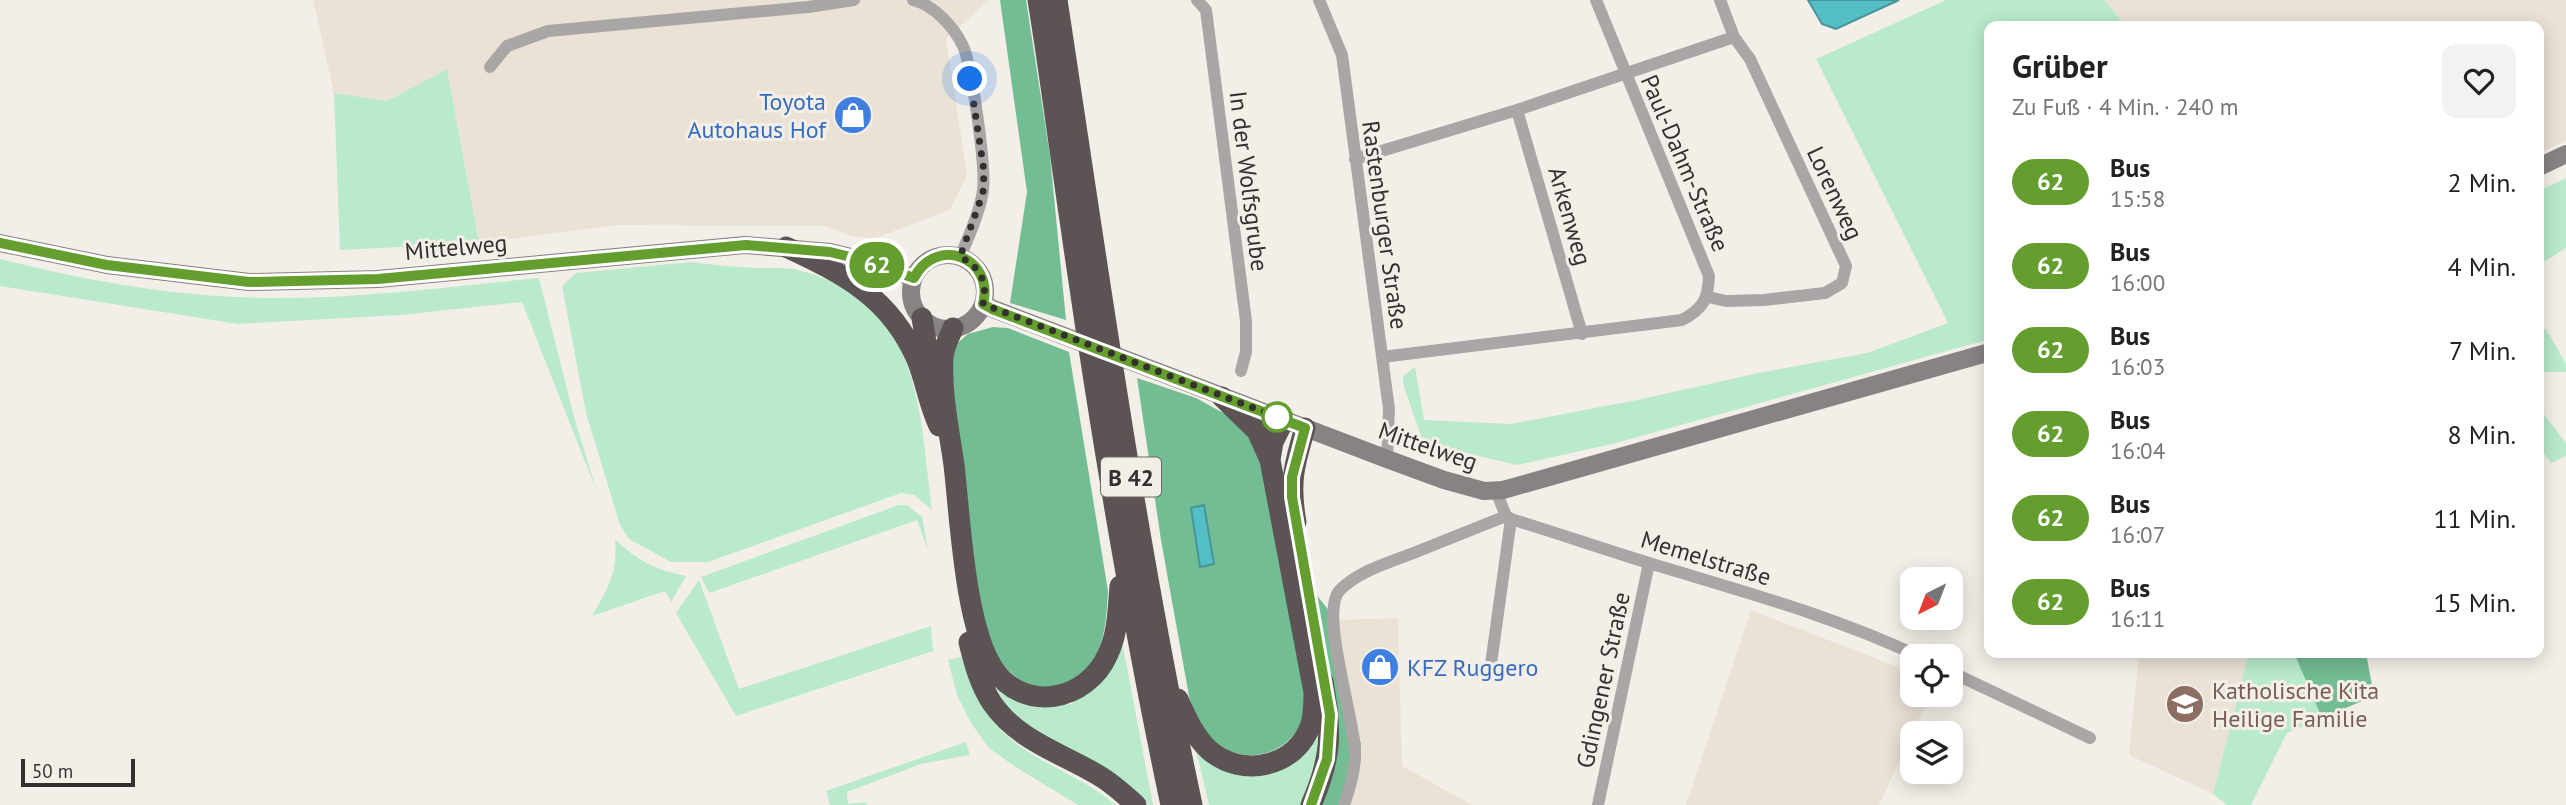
<!DOCTYPE html>
<html lang="de">
<head>
<meta charset="utf-8">
<style>
  :root { --surface:#fff; --page:#f2f2f2; --text:#222; --muted:#767676 }
  body { margin:0; font-family:"PT Sans",sans-serif; background:var(--page); color:var(--text); height:100vh; display:flex; flex-direction:column; font-size:26px; white-space:nowrap }
  * { box-sizing:border-box; margin:0 }
  p { font-size:23px; color:var(--muted) }
  .icon { flex:none; width:38px; height:38px; fill:none; stroke:currentColor; stroke-width:2; stroke-linecap:round; stroke-linejoin:round }
  .map { position:relative; flex:1; overflow:hidden }
  .side { position:absolute; left:1984px; top:21px; width:560px; height:637px; display:flex; flex-direction:column; background:var(--surface); border-radius:14px; box-shadow:0 4px 18px #0003 }
  .side>* { flex:none }
  .badge { padding:0 14px; border-radius:23px; font-size:24px; line-height:46px }
  .needle { width:46px; rotate:222deg }
  .controls { position:absolute; left:1900px; top:567px; display:grid; gap:14px }
  .controls a { display:grid; place-items:center; width:63px; height:63px; border-radius:14px; background:var(--surface); box-shadow:0 4px 18px #0003; font-size:35px }
  .scale { position:absolute; left:21px; bottom:18px; width:114px; box-sizing:border-box; padding-left:7px; border:4px solid #32312e; border-top:0; font-size:19px; line-height:24px; white-space:nowrap; color:#32312e; -webkit-text-stroke:5px #f3efe8; paint-order:stroke }
  .you { position:absolute; width:35px; height:35px; margin:-18px; border:5px solid #fff; border-radius:50%; background:#1a73e8; box-shadow:0 0 0 10px #1a73e833 }
  .map>.badge { position:absolute; translate:-50% -50%; box-shadow:0 0 0 4px #fff }
  .round { display:grid; place-items:center; flex:none; width:74px; height:74px; border-radius:14px; background:var(--page) }
  .headline { display:flex; align-items:center; justify-content:space-between; height:119px; padding:0 28px }
  h1 { font-size:33px; font-weight:700; line-height:52px }
  ul { padding:0; list-style:none }
  li { display:flex; align-items:center; gap:21px; height:84px; padding:0 28px }
  li div { flex:1 }
  li b { display:block; font-size:26px }
  li em { font-style:normal }
  li .badge { min-width:77px; font-weight:700; text-align:center }
  .map>svg:first-child { display:block }
  .built { fill:#eae2d5 }
  .green { fill:#b9eacc }
  .forest { fill:#73bd93 }
  .water { fill:#53bec6; stroke:#499498; stroke-width:2 }
  .lines { fill:none; stroke-linecap:round; stroke-linejoin:round }
  .street { stroke:#aaa6a6; stroke-width:12 }
  .secondary { stroke:#888383; stroke-width:18 }
  .highway { stroke:#5c5454; stroke-width:21 }
  .line-casing { stroke:#fff; stroke-width:16 }
  .line { stroke:#639e2e; stroke-width:10 }
  .walk { stroke:#32312e; stroke-width:7; stroke-dasharray:0 12.6 }
  .stop-dot { fill:#fff; stroke:#639e2e; stroke-width:3.5 }
  .labels { text-anchor:middle; dominant-baseline:central; stroke-width:6; stroke-linejoin:round; paint-order:stroke }
  .shield { fill:#f3efe8; stroke:#6c6a66; stroke-width:2 }
  .shield-label { font-size:23px; font-weight:bold; fill:#32312e }
  .shop-label { font-size:24px; fill:#366cbe; stroke:#f3efe8; text-anchor:end }
  .street-label { font-size:24px; fill:#32312e; stroke:#f3efe8 }
  .education-label { font-size:24px; fill:#785e54; stroke:#f3efe8; text-anchor:start }
</style>
</head>
<body>
<div class="map">
<svg width="2566" height="805" viewBox="0 0 2566 805">
  <rect width="100%" height="100%" fill="#f3efe8"/>
  <!-- built -->
  <path class="built" d="M313,0H989L946,39L967,175L950,210L873,239L851,236L825,226L615,225L479,243L447,69L387,101L334,93Z
    M2104,0H2566V141L2539,153V26H2125Z
    M1751,610L1913,673V695H1930L1879,805H1686Z
    M1398,618L1402,766L1472,805H1347L1336,620Z
    M2139,653H2249L2213,794L2129,755Z"/>
  <!-- green -->
  <path class="green" d="M1946,0H2104L2125,26H1990V339L1616,443L1517,465L1428,444L1422,439L1404,387L1403,376L1415,367L1424,420L1511,424L1637,400L1763,372L1867,353L1948,323L1816,59Z
    M447,69L479,243L340,250L334,93L387,101Z
    M2566,178V248L2539,265V191Z
    M0,259C64,275 128,288 194,294C308,306 425,289 539,278L574,417L597,492L522,302L401,315L238,324L0,286Z
    M691,262C713,265 734,267 755,268C769,268 784,267 798,270C921,302 919,406 932,510L914,495L901,493L708,562H671L629,539L620,525L586,413L562,286L576,273Z
    M2546,329L2566,364V372H2539V330Z
    M2539,408L2566,443V456L2551,463L2539,447Z
    M899,505H907L922,517L928,550L917,520L709,593L701,577Z
    M615,539C637,561 656,570 686,576L671,602L665,591L592,616C608,588 618,573 615,539Z
    M699,580L739,689L931,626L933,651L736,716L676,613Z
    M1122,641L1153,805H1149L1145,800L1026,724L1006,706L993,681L1023,702L1040,707L1071,704L1098,684Z
    M2249,653H2294L2322,718L2287,733L2251,805H2227L2213,794Z
    M961,657C970,681 979,705 995,724C1024,759 1080,774 1116,805H1078L1014,766L989,748L971,723L957,695L948,660Z
    M1319,729V752L1303,805H1209L1195,746L1232,771Z
    M966,742L970,755L921,764L847,792L848,804L866,802L867,805H830L826,791Z"/>
  <!-- forest -->
  <path class="forest" d="M1000,0H1026L1050,156L1066,320L1010,303L1027,192Z
    M993,327L1008,328L1069,352L1108,591C1106,624 1105,662 1072,680C1025,705 995,663 981,622C973,602 974,575 971,554C964,497 956,441 949,385L954,346L968,334Z
    M1137,378L1196,398L1236,420L1259,451L1309,685C1307,696 1307,712 1302,722C1281,763 1233,766 1204,731C1196,721 1193,708 1189,696L1161,540Z
    M1316,594L1336,620L1361,745L1353,789L1347,805H1320L1335,714Z
    M2294,653H2366L2374,696L2322,718Z"/>
  <!-- water -->
  <path class="water" d="M1808,0H1899L1836,29L1822,24Z
    M1204,505L1214,564L1200,567L1191,508Z"/>
  <g class="lines">
    <!-- street -->
    <path class="street" d="M913,0C934,5 954,27 963,46C972,67 986,167 983,190C981,209 968,239 960,257
      M1197,0L1206,10L1246,321V352L1241,371
      M1319,0L1342,55L1389,409L1387,459
      M490,67L507,46L548,31L808,7L854,0
      M1517,110L1582,334
      M1355,159L1517,110L1734,37
      M1708,297L1726,301L1764,300L1825,293L1842,283L1846,266L1750,59L1734,37L1720,0
      M1382,357L1682,320C1704,308 1708,299 1709,276L1596,0
      M1496,491L1506,516L1511,519C1557,533 1603,549 1649,563C1741,591 1831,615 1918,656
      M1491,664L1511,519
      M1951,672L2090,738
      M1344,805C1349,791 1354,774 1355,758C1357,723 1318,612 1340,590C1360,570 1391,562 1416,552C1446,540 1476,528 1506,516
      M1598,805L1649,563"/>
    <!-- secondary -->
    <path class="secondary" d="M2539,167L2566,154
      M0,243L107,265L249,282L378,279L745,245L830,252L863,260L913,278
      M911 292a37 37 0 1 1 74 0a37 37 0 1 1-74 0Z
      M983,305L1387,459L1444,480L1484,491L1503,490L1990,352"/>
    <!-- highway -->
    <path class="highway" d="M1038,0C1050,73 1059,147 1070,220C1098,416 1130,612 1171,805
      M1057,0C1098,269 1135,539 1192,805
      M786,247C844,274 891,298 917,360C926,382 928,402 939,426
      M922,318L932,378
      M953,328C949,338 943,348 943,359C941,393 949,430 954,465C960,517 965,626 993,668C1023,714 1087,702 1108,654C1118,633 1118,609 1120,586
      M1270,460L1273,442L1284,420
      M1296,522C1289,483 1294,465 1305,428
      M969,642C974,663 980,685 992,703C1017,740 1061,753 1098,775C1112,783 1124,794 1136,805
      M1178,699C1186,717 1194,736 1209,750C1242,779 1297,767 1311,724C1314,714 1314,703 1314,692L1270,460L1257,431L1222,397
      M1311,805C1332,757 1332,732 1323,681"/>
  </g>
  <g class="lines">
    <defs>
      <path id="line" d="M0,243L107,265L249,282L378,279L746,245L830,252L863,260L914,278C936,235 995,257 983,304L992,309L1305,428L1292,477V497L1330,715L1327,759L1311,805"/>
    </defs>
    <!-- line casing -->
    <use href="#line" class="line-casing"/>
    <!-- line -->
    <use href="#line" class="line"/>
    <!-- walk -->
    <path class="walk" d="M970,79L984,171L983,193L960,257C980,266 988,283 983,304L1277,417"/>
  </g>
  <!-- icons -->
  <defs>
    <symbol id="shop-disc" viewBox="-11 -11 22 22"><circle r="9.5" fill="#3f7fe0" stroke="#f3efe8"/><path d="M-5-2.5h2.3a2.7 3.5 0 0 1 5.4 0H5L5.5 6h-11ZM-1.5-2.5h3a1.5 2.3 0 0 0-3 0Z" fill="#fff"/></symbol>
    <symbol id="school-disc" viewBox="-11 -11 22 22"><circle r="9.5" fill="#8d6e63" stroke="#f3efe8"/><path d="M0-5L7-2L0 1L-7-2ZM-4 1L0 2.5L4 1V4Q0 6-4 4Z" fill="#fff"/></symbol>
  </defs>
  <g fill-rule="evenodd">
    <use href="#shop-disc" x="831" y="93" width="44" height="44"/>
    <use href="#shop-disc" x="1358" y="645" width="44" height="44"/>
    <use href="#school-disc" x="2163" y="682" width="44" height="44"/>
  </g>
  <!-- markers -->
  <circle class="stop-dot" cx="1277" cy="417" r="14"/>
  <g class="labels">
    <!-- shield labels -->
    <rect class="shield" x="1101" y="457.5" width="60" height="39" rx="5"/>
    <g class="shield-label">
      <text x="1131" y="477">B 42</text>
    </g>
    <!-- shop labels -->
    <g class="shop-label">
      <text x="826" y="101">Toyota<tspan x="826" dy="28">Autohaus Hof</tspan></text>
      <text x="1407" y="667" text-anchor="start">KFZ Ruggero</text>
    </g>
    <!-- street labels -->
    <g class="street-label">
      <text transform="translate(1685 163) rotate(67)">Paul-Dahm-Straße</text>
      <text transform="translate(1249 181) rotate(83)">In der Wolfsgrube</text>
      <text transform="translate(1835 193) rotate(65)">Lorenweg</text>
      <text transform="translate(1570 216) rotate(74)">Arkenweg</text>
      <text transform="translate(1385 225) rotate(82)">Rastenburger Straße</text>
      <text transform="translate(456 247) rotate(-5)">Mittelweg</text>
      <text transform="translate(1428 446) rotate(19)">Mittelweg</text>
      <text transform="translate(1706 558) rotate(17)">Memelstraße</text>
      <text transform="translate(1603 680) rotate(-78)">Gdingener Straße</text>
    </g>
    <!-- education labels -->
    <g class="education-label">
      <text x="2212" y="690">Katholische Kita<tspan x="2212" dy="28">Heilige Familie</tspan></text>
    </g>
  </g>
</svg>
<div class="controls">
<a><svg class="needle" viewBox="-14 -14 28 28"><path d="M0-13l5 13h-10z" fill="#e53935"/><path d="M0 13l5-13h-10z" fill="#767676"/></svg></a>
<a><svg class="icon" aria-label="locate" viewBox="0 0 24 24"><circle cx="12" cy="12" r="6"/><path d="M12 2v4M12 18v4M2 12h4M18 12h4"/></svg></a>
<a><svg class="icon" aria-label="layers" viewBox="0 0 24 24"><path d="M12 4l9 5-9 5-9-5zM3 14l9 5 9-5"/></svg></a>
</div>
<div class="scale">50 m</div>
<div class="you" style="left:970px;top:79px"></div>
<b class="badge" style="left:877px;top:265px;background:#639e2e;color:#fff">62</b>
<section class="side">
<div class="headline"><div><h1>Grüber</h1><p>Zu Fuß · 4 Min. · 240 m</p></div><a class="round"><svg class="icon" aria-label="heart" viewBox="0 0 24 24"><path d="M12 20l-8-8c-3-5 5-10 8-4 3-6 11-1 8 4z"/></svg></a></div>
<ul>
<li><span class="badge" style="background:#639e2e;color:#fff">62</span><div><b>Bus</b><p>15:58</p></div><em>2 Min.</em></li>
<li><span class="badge" style="background:#639e2e;color:#fff">62</span><div><b>Bus</b><p>16:00</p></div><em>4 Min.</em></li>
<li><span class="badge" style="background:#639e2e;color:#fff">62</span><div><b>Bus</b><p>16:03</p></div><em>7 Min.</em></li>
<li><span class="badge" style="background:#639e2e;color:#fff">62</span><div><b>Bus</b><p>16:04</p></div><em>8 Min.</em></li>
<li><span class="badge" style="background:#639e2e;color:#fff">62</span><div><b>Bus</b><p>16:07</p></div><em>11 Min.</em></li>
<li><span class="badge" style="background:#639e2e;color:#fff">62</span><div><b>Bus</b><p>16:11</p></div><em>15 Min.</em></li>
</ul>
</section>
</div>
</body>
</html>
